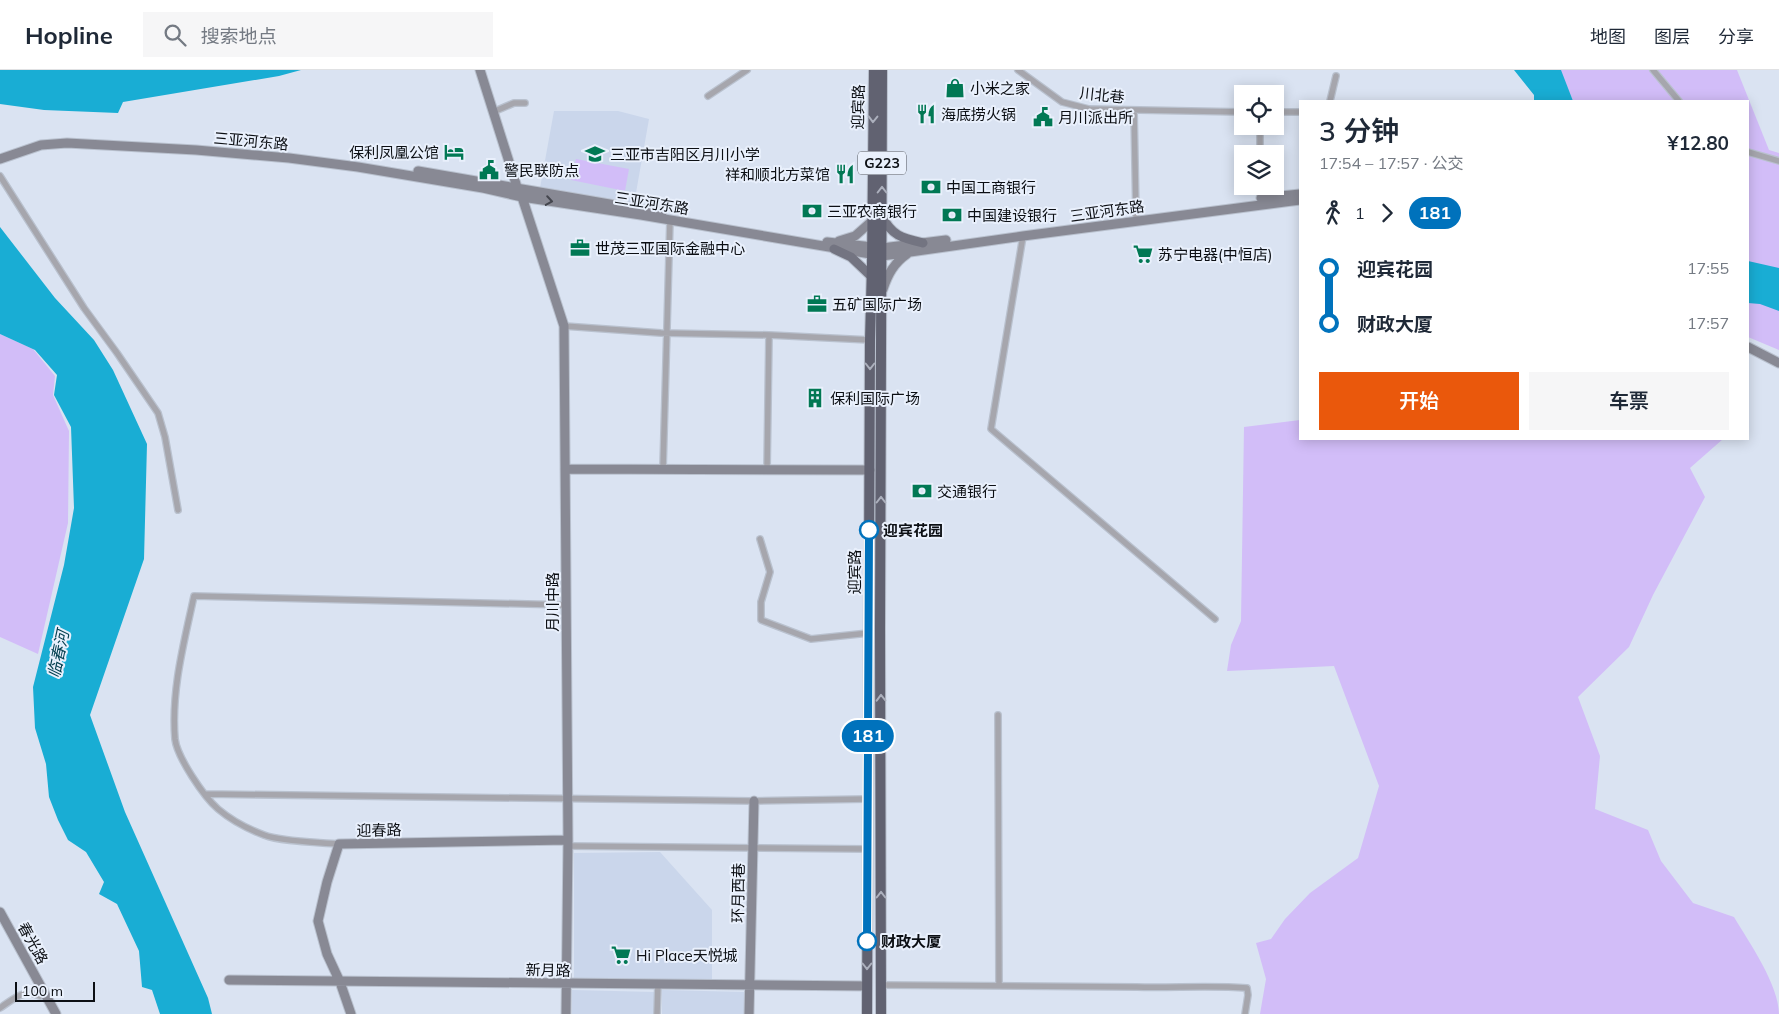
<!DOCTYPE html>
<html lang="zh">
<head>
<meta charset="utf-8">
<style>
  :root { --surface:#fff; --page:#f6f6f7; --text:#1f2937; --muted:#747a83; --line:#e0e1e3; --accent:#ea580c }
  body { margin:0; font-family:Mulish,"Noto Sans SC",sans-serif; background:var(--page); color:var(--text); height:100vh; display:flex; flex-direction:column; font-size:19px; white-space:nowrap }
  * { box-sizing:border-box; margin:0 }
  p { font-size:16px; color:var(--muted) }
  .icon { flex:none; width:28px; height:28px; fill:none; stroke:currentColor; stroke-width:2; stroke-linecap:round; stroke-linejoin:round }
  .map { position:relative; flex:1; overflow:hidden }
  .side { position:absolute; left:1299px; top:30px; width:450px; height:340px; display:flex; flex-direction:column; background:var(--surface); border-radius:0px; box-shadow:0 2px 12px #0003 }
  .side>* { flex:none }
  .badge { padding:0 10px; border-radius:16px; font-size:18px; line-height:32px }
  .controls { position:absolute; left:1234px; top:15px; display:grid; gap:10px }
  .controls a { display:grid; place-items:center; width:50px; height:50px; border-radius:0px; background:var(--surface); box-shadow:0 2px 12px #0003; font-size:25px }
  .scale { position:absolute; left:15px; bottom:12px; width:80px; box-sizing:border-box; padding-left:5px; border:2px solid #0c0f14; border-top:0; font-size:14px; line-height:18px; white-space:nowrap; color:#0c0f14; -webkit-text-stroke:4px #e9f0fc; paint-order:stroke }
  .map>.badge { position:absolute; translate:-50% -50%; box-shadow:0 0 0 2px #fff }
  .legs { display:flex; align-items:center; gap:8px; height:55px; padding:0 20px; font-size:16px }
  .legs p { margin-inline-start:auto }
  .summary { display:flex; align-items:center; justify-content:space-between; height:85px; padding:0 20px }
  h1 { font-size:28px; font-weight:600; line-height:38px }
  .cta { display:flex; gap:10px; margin-top:auto; padding:10px 20px }
  .cta a { flex:1; height:58px; border-radius:0px; background:var(--accent); color:#fff; font-size:20px; font-weight:600; line-height:58px; text-align:center }
  .cta a+a { background:var(--page); color:var(--text) }
  ul { padding:0 20px; list-style:none }
  li { display:flex; align-items:center; gap:18px; height:55px; font-size:19px }
  li i { display:grid; place-items:center; width:8px; height:100%; margin:0 6px; background:currentColor }
  li i::after { content:''; width:12px; height:12px; margin:-6px; border:4px solid; border-radius:50%; background:var(--surface) }
  li p { margin-inline-start:auto }
  li:first-child i { background:linear-gradient(#0000 50%,currentColor 0) }
  li:last-child i { background:linear-gradient(currentColor 50%,#0000 0) }
  header { display:flex; align-items:center; gap:30px; box-sizing:border-box; height:70px; padding:0 25px; background:var(--surface); border-bottom:1px solid var(--line) }
  header strong { font-size:24px }
  nav { display:flex; gap:28px; margin-inline-start:auto; font-size:18px }
  .search { width:350px; height:45px; background:var(--page); display:flex; align-items:center; gap:12px; box-sizing:border-box; padding:0 18px; border-radius:0px; color:var(--muted); font-size:19px }
  .map>svg:first-child { display:block }
  .built { fill:#cad6eb }
  .green { fill:#d2bdf8 }
  .water { fill:#19add4 }
  .lines { fill:none; stroke-linecap:round; stroke-linejoin:round }
  .street-casing { stroke:#b9c1ce; stroke-width:8 }
  .secondary-casing { stroke:#b9c1ce; stroke-width:11 }
  .primary-casing { stroke:#b9c1ce; stroke-width:11 }
  .highway-casing { stroke:#b9c1ce; stroke-width:12 }
  .street { stroke:#a6a6ad; stroke-width:5.5 }
  .secondary { stroke:#888994; stroke-width:9 }
  .primary { stroke:#737481; stroke-width:9 }
  .highway { stroke:#616271; stroke-width:10 }
  .oneway { stroke:#acb0bd }
  .oneway2 { stroke:#44464e }
  .line-1-casing { stroke:#fff; stroke-width:11 }
  .line-1 { stroke:#0072bc; stroke-width:8 }
  .stop-1-dot { fill:#fff; stroke:#0072bc; stroke-width:2.5 }
  .labels { text-anchor:middle; dominant-baseline:central; stroke-width:4; stroke-linejoin:round; paint-order:stroke }
  .shield { fill:#e9f0fc; stroke:#4e525a; stroke-width:1 }
  .shield-label { font-size:14px; font-weight:bold; fill:#0c0f14 }
  .poi-label { font-size:15px; fill:#0c0f14; stroke:#e9f0fc; text-anchor:start }
  .street-label { font-size:15px; fill:#0c0f14; stroke:#e9f0fc }
  .stop-label { font-size:15px; font-weight:bold; fill:#0c0f14; stroke:#e9f0fc; text-anchor:start }
  .water-label { font-size:16px; font-style:italic; fill:#064151; stroke:#e9f0fc }
</style>
</head>
<body>
<header>
<strong>Hopline</strong>
<div class="search"><svg class="icon" aria-label="search" viewBox="0 0 24 24"><circle cx="10" cy="10" r="6"/><path d="M15 15l6 6"/></svg>搜索地点</div>
<nav><a>地图</a><a>图层</a><a>分享</a></nav>
</header>
<div class="map">
<svg width="1779" height="944" viewBox="0 0 1779 944">
  <rect width="100%" height="100%" fill="#dae3f2"/>
  <!-- built -->
  <path class="built" d="M554,41H618L649,49L634,134L540,118Z
    M660,782L712,840V911L574,912V783Z
    M572,920L655,922L654,944H572Z
    M662,920L745,922L744,944H662Z"/>
  <!-- green -->
  <path class="green" d="M1559,0H1737L1769,80L1779,83V280L1748,267V31H1573Z
    M576,89L629,99L625,121L571,110Z
    M0,264L33,279L55,306L53,325L69,361L68,453L38,584L0,567Z
    M1300,350V369H1723L1690,398L1705,427L1653,525L1629,577L1578,627L1600,686L1595,739L1648,760L1661,791L1693,833L1734,847C1749,872 1779,915 1779,944H1260L1266,909L1256,873L1271,869L1285,849L1310,823L1358,788L1379,716L1334,596L1227,601L1231,575L1241,551L1244,357Z"/>
  <!-- water -->
  <path class="water" d="M0,0H301L279,6L123,32L118,43L44,40L0,34Z
    M1514,0H1561L1573,31H1534V25Z
    M0,157L55,228L94,270L113,300L147,374L144,489L90,645L125,742L208,928L212,944H160L152,920L142,917L139,881L117,834L99,824L104,812L86,782L68,770L58,750L49,727L46,694L35,658L33,617L64,495L74,438L71,357L54,325L57,305L35,280L0,264Z
    M1748,191L1779,198V241L1760,234L1748,233Z"/>
  <g class="lines">
    <defs>
      <path id="street" d="M1018,0L1062,32L1089,39L1242,42
        M1653,0L1679,31
        M708,26L747,0
        M1330,31L1336,6
        M1134,40L1136,146
        M493,42L514,33H525
        M1275,42H1300
        M1260,56V84
        M1748,82L1779,91
        M0,106L84,238L117,283L158,343L165,367L178,440
        M1260,116V129
        M1023,166L991,359L1215,549
        M564,256L661,263L769,265
        M663,399L670,150
        M767,400L769,265L870,270
        M760,469L770,502L761,532V550L811,569L869,563
        M998,645L999,914
        M205,724L754,731L868,729
        M339,774C319,772 282,772 264,765C248,759 231,750 218,739C204,727 177,687 175,669C171,620 184,573 194,526L566,535
        M568,776L868,779
        M881,915C966,915 1051,916 1137,917C1173,918 1210,915 1247,918L1248,925L1245,944
        M0,938C15,928 23,919 40,926
        M657,944L658,914"/>
      <path id="secondary" d="M480,0L517,117L522,127L564,256L568,770L566,944
        M0,89L41,75L67,73L196,80L289,88L358,97L483,118L522,127L641,145L882,186L1023,166L1300,130
        M418,101L662,143
        M1261,128L1300,124
        M839,171L855,166L872,151
        M827,172L882,178L946,170
        M883,219C888,204 894,193 907,184
        M1748,277L1779,293
        M565,399L870,400
        M0,842L56,944
        M229,910L867,916
        M351,944L340,912L327,884L318,851L327,812L339,774L568,770
        M749,944L754,731"/>
      <path id="primary" d="M882,146C892,166 902,168 923,173
        M834,179L851,187L872,207"/>
      <path id="highway" d="M867,944L870,270L872,194L874,0
        M881,944L880,559L882,0"/>
    </defs>
    <!-- street casing -->
    <use href="#street" class="street-casing"/>
    <!-- secondary casing -->
    <use href="#secondary" class="secondary-casing"/>
    <!-- primary casing -->
    <use href="#primary" class="primary-casing"/>
    <!-- highway casing -->
    <use href="#highway" class="highway-casing"/>
    <!-- street -->
    <use href="#street" class="street"/>
    <!-- secondary -->
    <use href="#secondary" class="secondary"/>
    <!-- primary -->
    <use href="#primary" class="primary"/>
    <!-- highway -->
    <use href="#highway" class="highway"/>
  </g>
  <!-- one-way arrows -->
  <defs><path id="oneway-chevron" d="M-2-3.5L2.5 0L-2 3.5" fill="none" stroke-width="1.6" stroke-linecap="round" stroke-linejoin="round" transform="scale(1.25)"/></defs>
  <g class="oneway">
    <use href="#oneway-chevron" transform="translate(873 49) rotate(91)"/>
    <use href="#oneway-chevron" transform="translate(882 120) rotate(-90)"/>
    <use href="#oneway-chevron" transform="translate(870 296) rotate(90)"/>
    <use href="#oneway-chevron" transform="translate(881 430) rotate(-90)"/>
    <use href="#oneway-chevron" transform="translate(881 628) rotate(-91)"/>
    <use href="#oneway-chevron" transform="translate(881 825) rotate(-90)"/>
    <use href="#oneway-chevron" transform="translate(867 896) rotate(90)"/>
  </g>
  <use class="oneway2" href="#oneway-chevron" transform="translate(549 131) rotate(9)"/>
  <g class="lines">
    <defs>
      <path id="line-1" d="M867,871L869,460"/>
    </defs>
    <!-- line-1 casing -->
    <use href="#line-1" class="line-1-casing"/>
    <!-- line-1 -->
    <use href="#line-1" class="line-1"/>
  </g>
  <!-- icons -->
  <defs>
    <symbol id="shop-bare" viewBox="-9 -9 18 18"><path d="M-5-2.5h2.3a2.7 3.5 0 0 1 5.4 0H5L5.5 6h-11ZM-1.5-2.5h3a1.5 2.3 0 0 0-3 0Z" fill="#017854" stroke="#e9f0fc" stroke-width="2.5" paint-order="stroke"/></symbol>
    <symbol id="restaurant-bare" viewBox="-9 -9 18 18"><path d="M-5-6h1v4h1v-4h1v4h1v-4h1v5L-1.5 .5V6h-2V.5L-5-1ZM5-6V6H3V1.5H1.5Q1.5-4 5-6Z" fill="#017854" stroke="#e9f0fc" stroke-width="2.5" paint-order="stroke"/></symbol>
    <symbol id="civic-bare" viewBox="-9 -9 18 18"><path d="M-.6-6.5H3V-4.5H.6V-3L4-1V1h2V6H-6V1h2V-1L-.6-3ZM-1.2 2.5V6h2.4V2.5Z" fill="#017854" stroke="#e9f0fc" stroke-width="2.5" paint-order="stroke"/></symbol>
    <symbol id="hotel-bare" viewBox="-9 -9 18 18"><path d="M-6-4.5h1.5V1H6V5H4.5V3h-9V5H-6ZM-4 0a1.8 1.8 0 1 1 3.6 0ZM.5 0V-2.5h3Q6-2.5 6 0Z" fill="#017854" stroke="#e9f0fc" stroke-width="2.5" paint-order="stroke"/></symbol>
    <symbol id="school-bare" viewBox="-9 -9 18 18"><path d="M0-5L7-2L0 1L-7-2ZM-4 1L0 2.5L4 1V4Q0 6-4 4Z" fill="#017854" stroke="#e9f0fc" stroke-width="2.5" paint-order="stroke"/></symbol>
    <symbol id="bank-bare" viewBox="-9 -9 18 18"><path d="M-6-4H6V4H-6ZM0-2.3a2.3 2.3 0 1 0 0 4.6a2.3 2.3 0 1 0 0-4.6Z" fill="#017854" stroke="#e9f0fc" stroke-width="2.5" paint-order="stroke"/></symbol>
    <symbol id="office-bare" viewBox="-9 -9 18 18"><path d="M-6-3h4V-5.5h4V-3h4V5H-6ZM-1-4.5V-3h2v-1.5ZM-6 0V1H6V0Z" fill="#017854" stroke="#e9f0fc" stroke-width="2.5" paint-order="stroke"/></symbol>
    <symbol id="supermarket-bare" viewBox="-9 -9 18 18"><path d="M-6-5.5h2.5l.6 2H6L4.5 2H-2.5L-4.4-4H-6ZM-1.5 3.2a1.3 1.3 0 1 0 .1 0ZM3 3.2a1.3 1.3 0 1 0 .1 0Z" fill="#017854" stroke="#e9f0fc" stroke-width="2.5" paint-order="stroke"/></symbol>
    <symbol id="building-bare" viewBox="-9 -9 18 18"><path d="M-4-6H4V6H1V3H-1V6H-4ZM-2.5-4.3h1.7v1.8h-1.7ZM.8-4.3h1.7v1.8H.8ZM-2.5-1h1.7V.8h-1.7ZM.8-1h1.7V.8H.8Z" fill="#017854" stroke="#e9f0fc" stroke-width="2.5" paint-order="stroke"/></symbol>
  </defs>
  <g fill-rule="evenodd">
    <use href="#shop-bare" x="941" y="4" width="28" height="28"/>
    <use href="#restaurant-bare" x="912" y="30" width="28" height="28"/>
    <use href="#civic-bare" x="1029" y="33" width="28" height="28"/>
    <use href="#hotel-bare" x="440" y="68" width="28" height="28"/>
    <use href="#school-bare" x="581" y="70" width="28" height="28"/>
    <use href="#civic-bare" x="475" y="86" width="28" height="28"/>
    <use href="#restaurant-bare" x="831" y="90" width="28" height="28"/>
    <use href="#bank-bare" x="917" y="103" width="28" height="28"/>
    <use href="#bank-bare" x="798" y="127" width="28" height="28"/>
    <use href="#bank-bare" x="938" y="131" width="28" height="28"/>
    <use href="#office-bare" x="566" y="164" width="28" height="28"/>
    <use href="#supermarket-bare" x="1129" y="170" width="28" height="28"/>
    <use href="#office-bare" x="803" y="220" width="28" height="28"/>
    <use href="#building-bare" x="801" y="314" width="28" height="28"/>
    <use href="#bank-bare" x="908" y="407" width="28" height="28"/>
    <use href="#supermarket-bare" x="607" y="871" width="28" height="28"/>
  </g>
  <!-- markers -->
  <g class="stop-1-dot">
    <circle cx="869" cy="460" r="9"/>
    <circle cx="867" cy="871" r="9"/>
  </g>
  <g class="labels">
    <!-- shield labels -->
    <rect class="shield" x="858" y="81.5" width="48" height="23" rx="4"/>
    <g class="shield-label">
      <text x="882" y="93">G223</text>
    </g>
    <!-- poi labels -->
    <g class="poi-label">
      <text x="970" y="18">小米之家</text>
      <text x="941" y="44">海底捞火锅</text>
      <text x="1058" y="47">月川派出所</text>
      <text x="439" y="82" text-anchor="end">保利凤凰公馆</text>
      <text x="610" y="84">三亚市吉阳区月川小学</text>
      <text x="504" y="100">警民联防点</text>
      <text x="830" y="104" text-anchor="end">祥和顺北方菜馆</text>
      <text x="946" y="117">中国工商银行</text>
      <text x="827" y="141">三亚农商银行</text>
      <text x="967" y="145">中国建设银行</text>
      <text x="595" y="178">世茂三亚国际金融中心</text>
      <text x="1158" y="184">苏宁电器(中恒店)</text>
      <text x="832" y="234">五矿国际广场</text>
      <text x="830" y="328">保利国际广场</text>
      <text x="937" y="421">交通银行</text>
      <text x="636" y="885">Hi Place天悦城</text>
    </g>
    <!-- street labels -->
    <g class="street-label">
      <text transform="translate(1102 25) rotate(6)">川北巷</text>
      <text transform="translate(858 37) rotate(-89)">迎宾路</text>
      <text transform="translate(251 71) rotate(5)">三亚河东路</text>
      <text transform="translate(652 133) rotate(9)">三亚河东路</text>
      <text transform="translate(1107 141) rotate(-8)">三亚河东路</text>
      <text transform="translate(854 502) rotate(-90)">迎宾路</text>
      <text transform="translate(552 532) rotate(-90)">月川中路</text>
      <text transform="translate(379 760) rotate(-1)">迎春路</text>
      <text transform="translate(738 823) rotate(-89)">环月西巷</text>
      <text transform="translate(33 873) rotate(61)">春光路</text>
      <text transform="translate(548 900) rotate(1)">新月路</text>
    </g>
    <!-- stop labels -->
    <g class="stop-label">
      <text x="883" y="460">迎宾花园</text>
      <text x="881" y="871">财政大厦</text>
    </g>
    <!-- water labels -->
    <g class="water-label">
      <text transform="translate(58 584) rotate(-78)">临春河</text>
    </g>
  </g>
</svg>
<div class="controls">
<a><svg class="icon" aria-label="locate" viewBox="0 0 24 24"><circle cx="12" cy="12" r="6"/><path d="M12 2v4M12 18v4M2 12h4M18 12h4"/></svg></a>
<a><svg class="icon" aria-label="layers" viewBox="0 0 24 24"><path d="M12 4l9 5-9 5-9-5zM3 14l9 5 9-5"/></svg></a>
</div>
<div class="scale">100 m</div>
<b class="badge" style="left:868px;top:666px;background:#0072bc;color:#fff">181</b>
<section class="side">
<div class="summary"><div><h1>3 分钟</h1><p>17:54 – 17:57 · 公交</p></div><b>¥12.80</b></div>
<div class="legs"><svg class="icon" aria-label="walk" viewBox="0 0 24 24"><circle cx="13" cy="4" r="2"/><path d="M13 8l-2 6 4 7M11 14l-3 7M7 12l3-4h3l4 4"/></svg>1<svg class="icon" aria-label="forward" viewBox="0 0 24 24"><path d="M9 5l7 7-7 7"/></svg><b class="badge" style="background:#0072bc;color:#fff">181</b></div>
<ul>
<li><i style="color:#0072bc"></i><b>迎宾花园</b><p>17:55</p></li>
<li><i style="color:#0072bc"></i><b>财政大厦</b><p>17:57</p></li>
</ul>
<div class="cta"><a>开始</a><a>车票</a></div>
</section>
</div>
</body>
</html>
